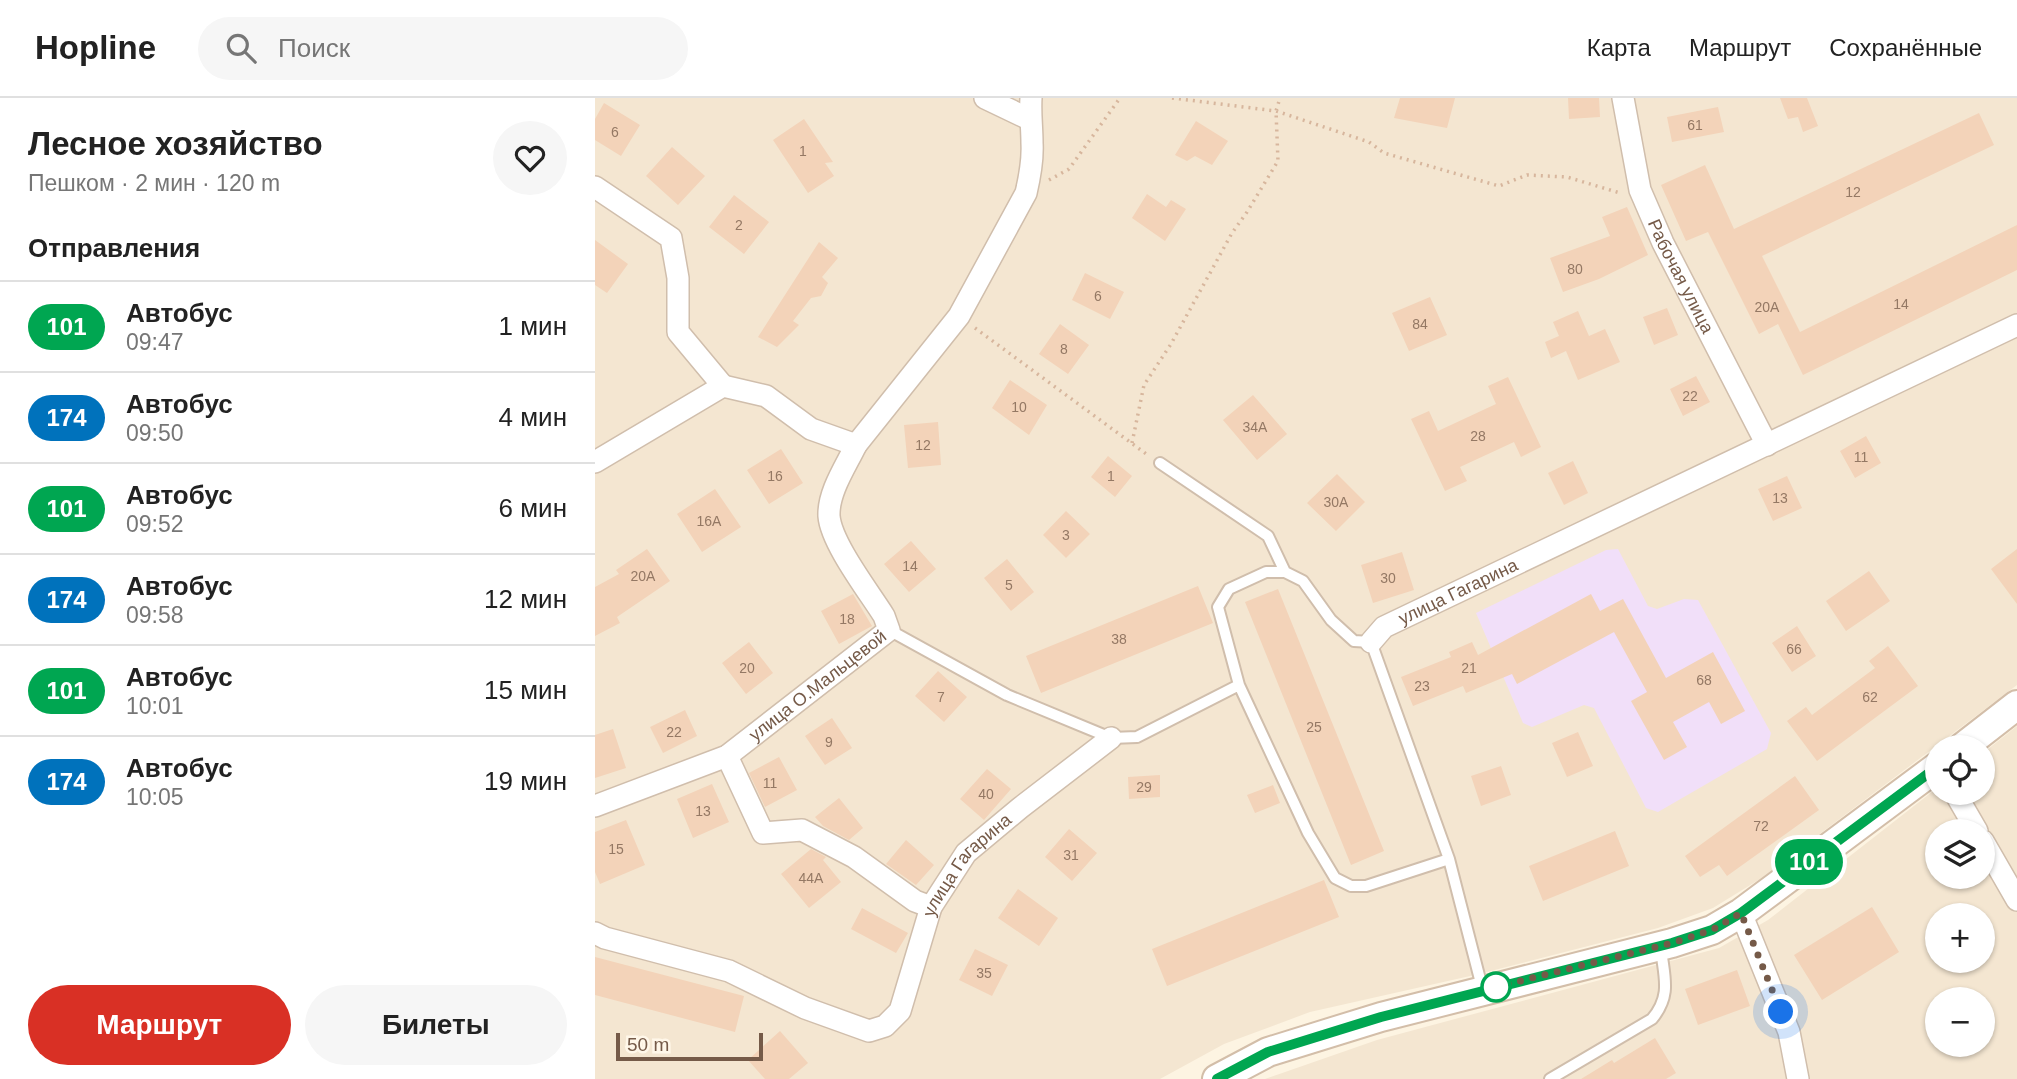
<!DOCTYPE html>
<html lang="ru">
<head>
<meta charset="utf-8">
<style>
  :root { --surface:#fff; --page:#f6f6f6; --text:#222; --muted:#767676; --line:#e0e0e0; --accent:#d93025 }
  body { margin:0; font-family:Arial,sans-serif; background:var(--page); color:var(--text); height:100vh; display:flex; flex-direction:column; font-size:26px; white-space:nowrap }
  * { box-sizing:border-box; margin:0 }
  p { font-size:23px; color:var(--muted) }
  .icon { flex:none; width:38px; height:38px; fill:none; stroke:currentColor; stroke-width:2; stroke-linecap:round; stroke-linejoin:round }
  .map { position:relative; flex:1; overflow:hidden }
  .details { display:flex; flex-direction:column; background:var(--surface); width:595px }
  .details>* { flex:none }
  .badge { padding:0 14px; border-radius:23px; font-size:24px; line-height:46px }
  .buttons { position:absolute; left:1330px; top:637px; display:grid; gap:14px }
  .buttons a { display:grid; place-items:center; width:70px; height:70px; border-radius:50%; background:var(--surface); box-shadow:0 2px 5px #0004; font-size:35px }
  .scale { position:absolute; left:21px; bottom:18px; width:147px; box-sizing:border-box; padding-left:7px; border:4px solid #755a48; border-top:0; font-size:19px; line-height:24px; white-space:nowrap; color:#755a48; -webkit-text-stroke:5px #fff7e9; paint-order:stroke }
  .you { position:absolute; width:35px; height:35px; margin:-18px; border:5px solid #fff; border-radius:50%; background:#1a73e8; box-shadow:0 0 0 10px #1a73e833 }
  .map>.badge { position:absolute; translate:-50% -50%; box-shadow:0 0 0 4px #fff }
  h2 { padding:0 28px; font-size:26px; line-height:63px }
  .round { display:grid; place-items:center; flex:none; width:74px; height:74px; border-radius:37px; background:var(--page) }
  .head { display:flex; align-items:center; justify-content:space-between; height:119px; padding:0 28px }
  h1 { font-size:33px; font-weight:700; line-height:52px }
  .button { display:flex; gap:14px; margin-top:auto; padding:14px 28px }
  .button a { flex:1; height:80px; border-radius:42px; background:var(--accent); color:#fff; font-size:28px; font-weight:700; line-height:80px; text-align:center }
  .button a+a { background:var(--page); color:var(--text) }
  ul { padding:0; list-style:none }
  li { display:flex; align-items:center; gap:21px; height:91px; padding:0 28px; border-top:2px solid var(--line) }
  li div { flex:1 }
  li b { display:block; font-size:26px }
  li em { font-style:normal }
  li .badge { min-width:77px; font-weight:700; text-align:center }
  header { display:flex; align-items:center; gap:42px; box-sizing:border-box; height:98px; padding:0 35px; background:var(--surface); border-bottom:2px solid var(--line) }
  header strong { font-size:33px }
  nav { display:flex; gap:38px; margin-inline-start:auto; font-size:24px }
  .search { width:490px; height:63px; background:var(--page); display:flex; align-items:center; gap:18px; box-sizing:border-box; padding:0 24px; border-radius:38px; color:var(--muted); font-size:26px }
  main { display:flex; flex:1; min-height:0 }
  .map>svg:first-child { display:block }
  .residential { fill:#f4e6d1; fill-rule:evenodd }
  .education { fill:#f1dff9 }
  .building { fill:#f3d3b9 }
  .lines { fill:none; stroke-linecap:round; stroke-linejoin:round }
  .service-casing { stroke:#d0beac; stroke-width:14 }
  .minor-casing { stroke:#d0beac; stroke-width:24 }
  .secondary-casing { stroke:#d3bea9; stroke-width:32 }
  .path { stroke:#d7b69d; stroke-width:3.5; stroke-dasharray:2 5; stroke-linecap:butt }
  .service { stroke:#fff; stroke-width:10 }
  .minor { stroke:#fff; stroke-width:21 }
  .secondary { stroke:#fff; stroke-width:28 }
  .line-casing { stroke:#fff; stroke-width:16 }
  .line { stroke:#00a651; stroke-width:10 }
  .walk { stroke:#755a48; stroke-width:7; stroke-dasharray:0 12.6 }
  .stop-dot { fill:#fff; stroke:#00a651; stroke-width:3.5 }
  .labels { text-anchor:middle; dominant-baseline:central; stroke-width:7; stroke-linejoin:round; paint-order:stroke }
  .number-label { font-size:14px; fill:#947864 }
  .street-label { font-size:18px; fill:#755a48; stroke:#fff7e9 }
</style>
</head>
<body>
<header>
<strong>Hopline</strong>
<div class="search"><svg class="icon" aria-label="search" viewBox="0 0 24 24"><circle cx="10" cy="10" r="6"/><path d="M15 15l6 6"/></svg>Поиск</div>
<nav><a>Карта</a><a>Маршрут</a><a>Сохранённые</a></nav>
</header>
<main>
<section class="details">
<div class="head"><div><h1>Лесное хозяйство</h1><p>Пешком · 2 мин · 120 m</p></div><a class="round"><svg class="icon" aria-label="heart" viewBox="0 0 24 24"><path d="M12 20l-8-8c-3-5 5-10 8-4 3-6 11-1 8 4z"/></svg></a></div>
<h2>Отправления</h2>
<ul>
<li><span class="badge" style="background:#00a651;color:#fff">101</span><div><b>Автобус</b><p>09:47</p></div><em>1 мин</em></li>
<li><span class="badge" style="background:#0072bc;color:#fff">174</span><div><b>Автобус</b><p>09:50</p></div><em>4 мин</em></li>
<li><span class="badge" style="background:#00a651;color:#fff">101</span><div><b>Автобус</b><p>09:52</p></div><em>6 мин</em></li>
<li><span class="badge" style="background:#0072bc;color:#fff">174</span><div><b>Автобус</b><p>09:58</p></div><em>12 мин</em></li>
<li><span class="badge" style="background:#00a651;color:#fff">101</span><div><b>Автобус</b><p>10:01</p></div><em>15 мин</em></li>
<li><span class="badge" style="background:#0072bc;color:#fff">174</span><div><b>Автобус</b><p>10:05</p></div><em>19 мин</em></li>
</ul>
<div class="button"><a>Маршрут</a><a>Билеты</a></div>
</section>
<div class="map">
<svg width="1422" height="981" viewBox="0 0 1422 981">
  <rect width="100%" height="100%" fill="#fdf4e2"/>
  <!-- residential -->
  <path class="residential" d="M0,0H1422V587L1165,781L1118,810L1063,830L884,876L715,914L629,946L565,981H0Z
    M1422,628V981H670L782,942L1124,850L1173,822L1342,690V695H1388V655ZM1342,733H1388V779H1342ZM1342,817H1388V863H1342ZM1342,901H1388V947H1342Z"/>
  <!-- education -->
  <path class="education" d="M1023,451L1053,508L1062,511L1089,501L1103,502L1176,635L1172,651L1063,714L1051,710L999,610L989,607L937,629L928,625L881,515L1011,452Z"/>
  <!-- building -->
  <path class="building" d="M805,0H860L852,30L799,20Z
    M973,0H1004L1005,19L974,21Z
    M1185,0H1212L1223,28L1208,34L1203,19L1193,21Z
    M9,5L45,27L26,58L0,42V21Z
    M1123,9L1129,34L1077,44L1072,19Z
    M1384,15L1399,47L1167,158L1205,234L1422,127V172L1208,277L1183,226L1164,236L1113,134L1091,143L1066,87L1110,67L1139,131Z
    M209,21L238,64L230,65L239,78L213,95L178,42Z
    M601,23L633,43L617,67L600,58L592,63L580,57Z
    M77,49L110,78L83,107L51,78Z
    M552,96L571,109L576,102L591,111L570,143L537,120Z
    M139,97L174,124L149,156L114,129Z
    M1032,109L1053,157L1004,181L968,194L955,160L1015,138L1007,119Z
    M0,142L33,166L12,195L0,187Z
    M224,144L243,160L227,179L233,185L226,198L216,200L198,223L204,227L182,249L163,239Z
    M490,175L529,194L515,221L477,202Z
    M835,199L852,237L814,253L797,215Z
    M1072,210L1083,237L1059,247L1048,219Z
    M983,213L994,238L1010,231L1025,264L983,282L971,253L956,260L950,244L964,238L958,224Z
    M465,226L494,247L473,276L444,256Z
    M1101,278L1115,304L1088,318L1075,291Z
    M913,279L946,349L926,359L919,344L865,369L872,383L850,393L816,321L834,313L843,333L901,306L893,288Z
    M415,282L452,307L434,337L397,310Z
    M658,297L692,336L662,362L628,322Z
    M343,324L346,367L313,370L309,327Z
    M1271,338L1286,365L1260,380L1245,353Z
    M186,351L208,385L174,406L152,372Z
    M513,358L537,378L520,399L496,379Z
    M978,363L993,395L969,407L953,375Z
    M742,376L770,404L741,433L712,405Z
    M1192,378L1207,410L1178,423L1163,391Z
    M120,391L146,429L107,454L82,416Z
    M471,413L495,436L471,460L448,437Z
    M316,443L341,471L314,494L289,466Z
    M52,451L75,483L22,519L25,525L0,538V489L24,476L21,472Z
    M1422,451V506L1396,471Z
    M807,454L819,492L778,505L766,467Z
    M412,461L439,494L416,513L389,480Z
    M1274,473L1295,503L1251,533L1231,503Z
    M603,488L618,525L446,595L431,558Z
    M683,491L789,753L756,767L650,504Z
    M258,496L277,528L244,546L226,513Z
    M996,496L1005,513L1028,501L1071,580L1118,554L1150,613L1126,626L1114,604L1078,624L1092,649L1069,662L1036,603L1052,594L1019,534L922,586L917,576L871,595L868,588L818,608L806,579L856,559L854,554L877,544L883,557Z
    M1202,528L1221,558L1197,574L1177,545Z
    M154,544L178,575L151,596L127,565Z
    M1293,548L1323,588L1222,663L1192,623L1211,609L1217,617L1280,570L1274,563Z
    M343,573L372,599L349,624L320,598Z
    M90,612L102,638L68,655L55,629Z
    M237,620L257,650L230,667L210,638Z
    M18,631L31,670L0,680V637Z
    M983,634L998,668L972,679L957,645Z
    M184,659L202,692L170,709L154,675Z
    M906,668L916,697L886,708L876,678Z
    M392,671L416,691L389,722L365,701Z
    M565,677V699L534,701L533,679Z
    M1200,678L1224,712L1132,778L1124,767L1105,779L1090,758Z
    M117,686L134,724L98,740L82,701Z
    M678,687L685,705L660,715L652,697Z
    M244,700L268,730L254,742L228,728L220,719Z
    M31,722L50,767L5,786L0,774V734Z
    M474,731L502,755L477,783L450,759Z
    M1020,733L1034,768L948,803L934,768Z
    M311,742L339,767L321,787L291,766Z
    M216,751L231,759L228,762L246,784L214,810L186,776Z
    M729,782L744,819L572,888L557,851Z
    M423,791L463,820L444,848L403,820Z
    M1277,809L1304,854L1227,902L1199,857Z
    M267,810L313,835L301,855L256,831Z
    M380,851L413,867L397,898L364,882Z
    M0,859L149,898L140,934L0,897Z
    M1142,872L1155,908L1103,927L1090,891Z
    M185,933L213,965L194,981H170L153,962Z
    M1060,940L1081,975L1071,981H986L1017,962L1019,965Z"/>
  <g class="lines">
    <defs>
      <path id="service" d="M565,365L673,438L690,474
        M294,532L412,597L516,640L542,639L644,587
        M854,761L771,788H756L740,780L713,735L644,587L623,509L634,491L671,474H690L708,483L736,522L759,543L776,544L854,761L888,893
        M955,981L1057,921C1077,897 1069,879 1066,851"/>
      <g id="minor">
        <path d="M390,0L434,21"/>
        <path id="s1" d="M1028,0L1045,92L1068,145L1172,347"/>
        <path d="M0,89L76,140L83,180V234L128,288"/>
        <path d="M0,364L128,288L171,298L216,331L261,347L364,218L431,95C435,78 438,62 437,45C437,29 435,16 436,0"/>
        <path id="s2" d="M776,544L789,529L1422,227"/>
        <path d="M132,658L168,735L207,732L259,759L320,803L336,809"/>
        <path d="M1360,695L1382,733"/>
        <path id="s3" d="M0,708L132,658L294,532L289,518C274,494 236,445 234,418C233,394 251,368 261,347"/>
        <path d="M1388,743L1422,802"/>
        <path d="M1146,815L1194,934L1203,981"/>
        <path id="s4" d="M0,835L10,840L134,873L210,910L274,933L290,928L305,913L336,809L371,755L425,710L516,640"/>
      </g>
      <path id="secondary" d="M1368,649L1422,607
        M622,981L673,954L786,919L1077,845L1117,832L1146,815L1342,669"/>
    </defs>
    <!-- service casing -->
    <use href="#service" class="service-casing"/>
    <!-- minor casing -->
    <use href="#minor" class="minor-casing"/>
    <!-- secondary casing -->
    <use href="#secondary" class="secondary-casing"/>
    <!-- path -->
    <path class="path" d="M577,0L681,13L774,44L789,55L904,88L932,77L972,79L1025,95
      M454,82L474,71L525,0
      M380,230L554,358
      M537,345L549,287L576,246L637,135L652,114L683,63L681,13L685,0"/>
    <!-- service -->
    <use href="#service" class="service"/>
    <!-- minor -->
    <use href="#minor" class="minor"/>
    <!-- secondary -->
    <use href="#secondary" class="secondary"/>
  </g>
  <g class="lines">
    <defs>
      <path id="line" d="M622,981L673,954L786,919L1077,845L1117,832L1146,815L1342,669"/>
    </defs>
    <!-- line casing -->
    <use href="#line" class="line-casing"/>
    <!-- line -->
    <use href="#line" class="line"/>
    <!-- walk -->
    <path class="walk" d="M901,889L1077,845L1117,832L1146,815L1186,914"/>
  </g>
  <!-- markers -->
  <circle class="stop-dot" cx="901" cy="889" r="14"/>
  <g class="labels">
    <!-- number labels -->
    <g class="number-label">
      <text x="1100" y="27">61</text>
      <text x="20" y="34">6</text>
      <text x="208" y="53">1</text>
      <text x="1258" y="94">12</text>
      <text x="144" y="127">2</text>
      <text x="980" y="171">80</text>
      <text x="503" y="198">6</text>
      <text x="1306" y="206">14</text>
      <text x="1172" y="209">20А</text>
      <text x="825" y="226">84</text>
      <text x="469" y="251">8</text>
      <text x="1095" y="298">22</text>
      <text x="424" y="309">10</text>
      <text x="660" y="329">34А</text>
      <text x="883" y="338">28</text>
      <text x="328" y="347">12</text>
      <text x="1266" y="359">11</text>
      <text x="180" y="378">16</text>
      <text x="516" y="378">1</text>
      <text x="1185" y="400">13</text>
      <text x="741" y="404">30А</text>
      <text x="114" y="423">16А</text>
      <text x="471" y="437">3</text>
      <text x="315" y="468">14</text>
      <text x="48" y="478">20А</text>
      <text x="793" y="480">30</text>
      <text x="414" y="487">5</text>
      <text x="252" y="521">18</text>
      <text x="524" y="541">38</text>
      <text x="1199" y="551">66</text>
      <text x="152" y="570">20</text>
      <text x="874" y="570">21</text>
      <text x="1109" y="582">68</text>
      <text x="827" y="588">23</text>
      <text x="346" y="599">7</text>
      <text x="1275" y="599">62</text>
      <text x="719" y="629">25</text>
      <text x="79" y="634">22</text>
      <text x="234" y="644">9</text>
      <text x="175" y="685">11</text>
      <text x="549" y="689">29</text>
      <text x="391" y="696">40</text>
      <text x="108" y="713">13</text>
      <text x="1166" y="728">72</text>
      <text x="21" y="751">15</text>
      <text x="476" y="757">31</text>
      <text x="216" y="780">44А</text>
      <text x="389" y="875">35</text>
    </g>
    <!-- street labels -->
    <g class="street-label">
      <text stroke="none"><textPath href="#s1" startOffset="189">Рабочая улица</textPath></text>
      <text stroke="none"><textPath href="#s2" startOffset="102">улица Гагарина</textPath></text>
      <text stroke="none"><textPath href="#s3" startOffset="256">улица О.Мальцевой</textPath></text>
      <text stroke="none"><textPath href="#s4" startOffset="494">улица Гагарина</textPath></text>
    </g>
  </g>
</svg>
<div class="buttons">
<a><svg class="icon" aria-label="locate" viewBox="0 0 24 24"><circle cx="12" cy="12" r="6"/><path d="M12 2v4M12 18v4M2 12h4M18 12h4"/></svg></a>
<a><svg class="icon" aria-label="layers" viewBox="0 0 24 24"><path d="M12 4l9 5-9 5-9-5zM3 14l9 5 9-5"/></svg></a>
<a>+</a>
<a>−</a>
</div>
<div class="scale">50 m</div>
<div class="you" style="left:1186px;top:914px"></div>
<b class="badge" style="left:1214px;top:764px;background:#00a651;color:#fff">101</b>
</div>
</main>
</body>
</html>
